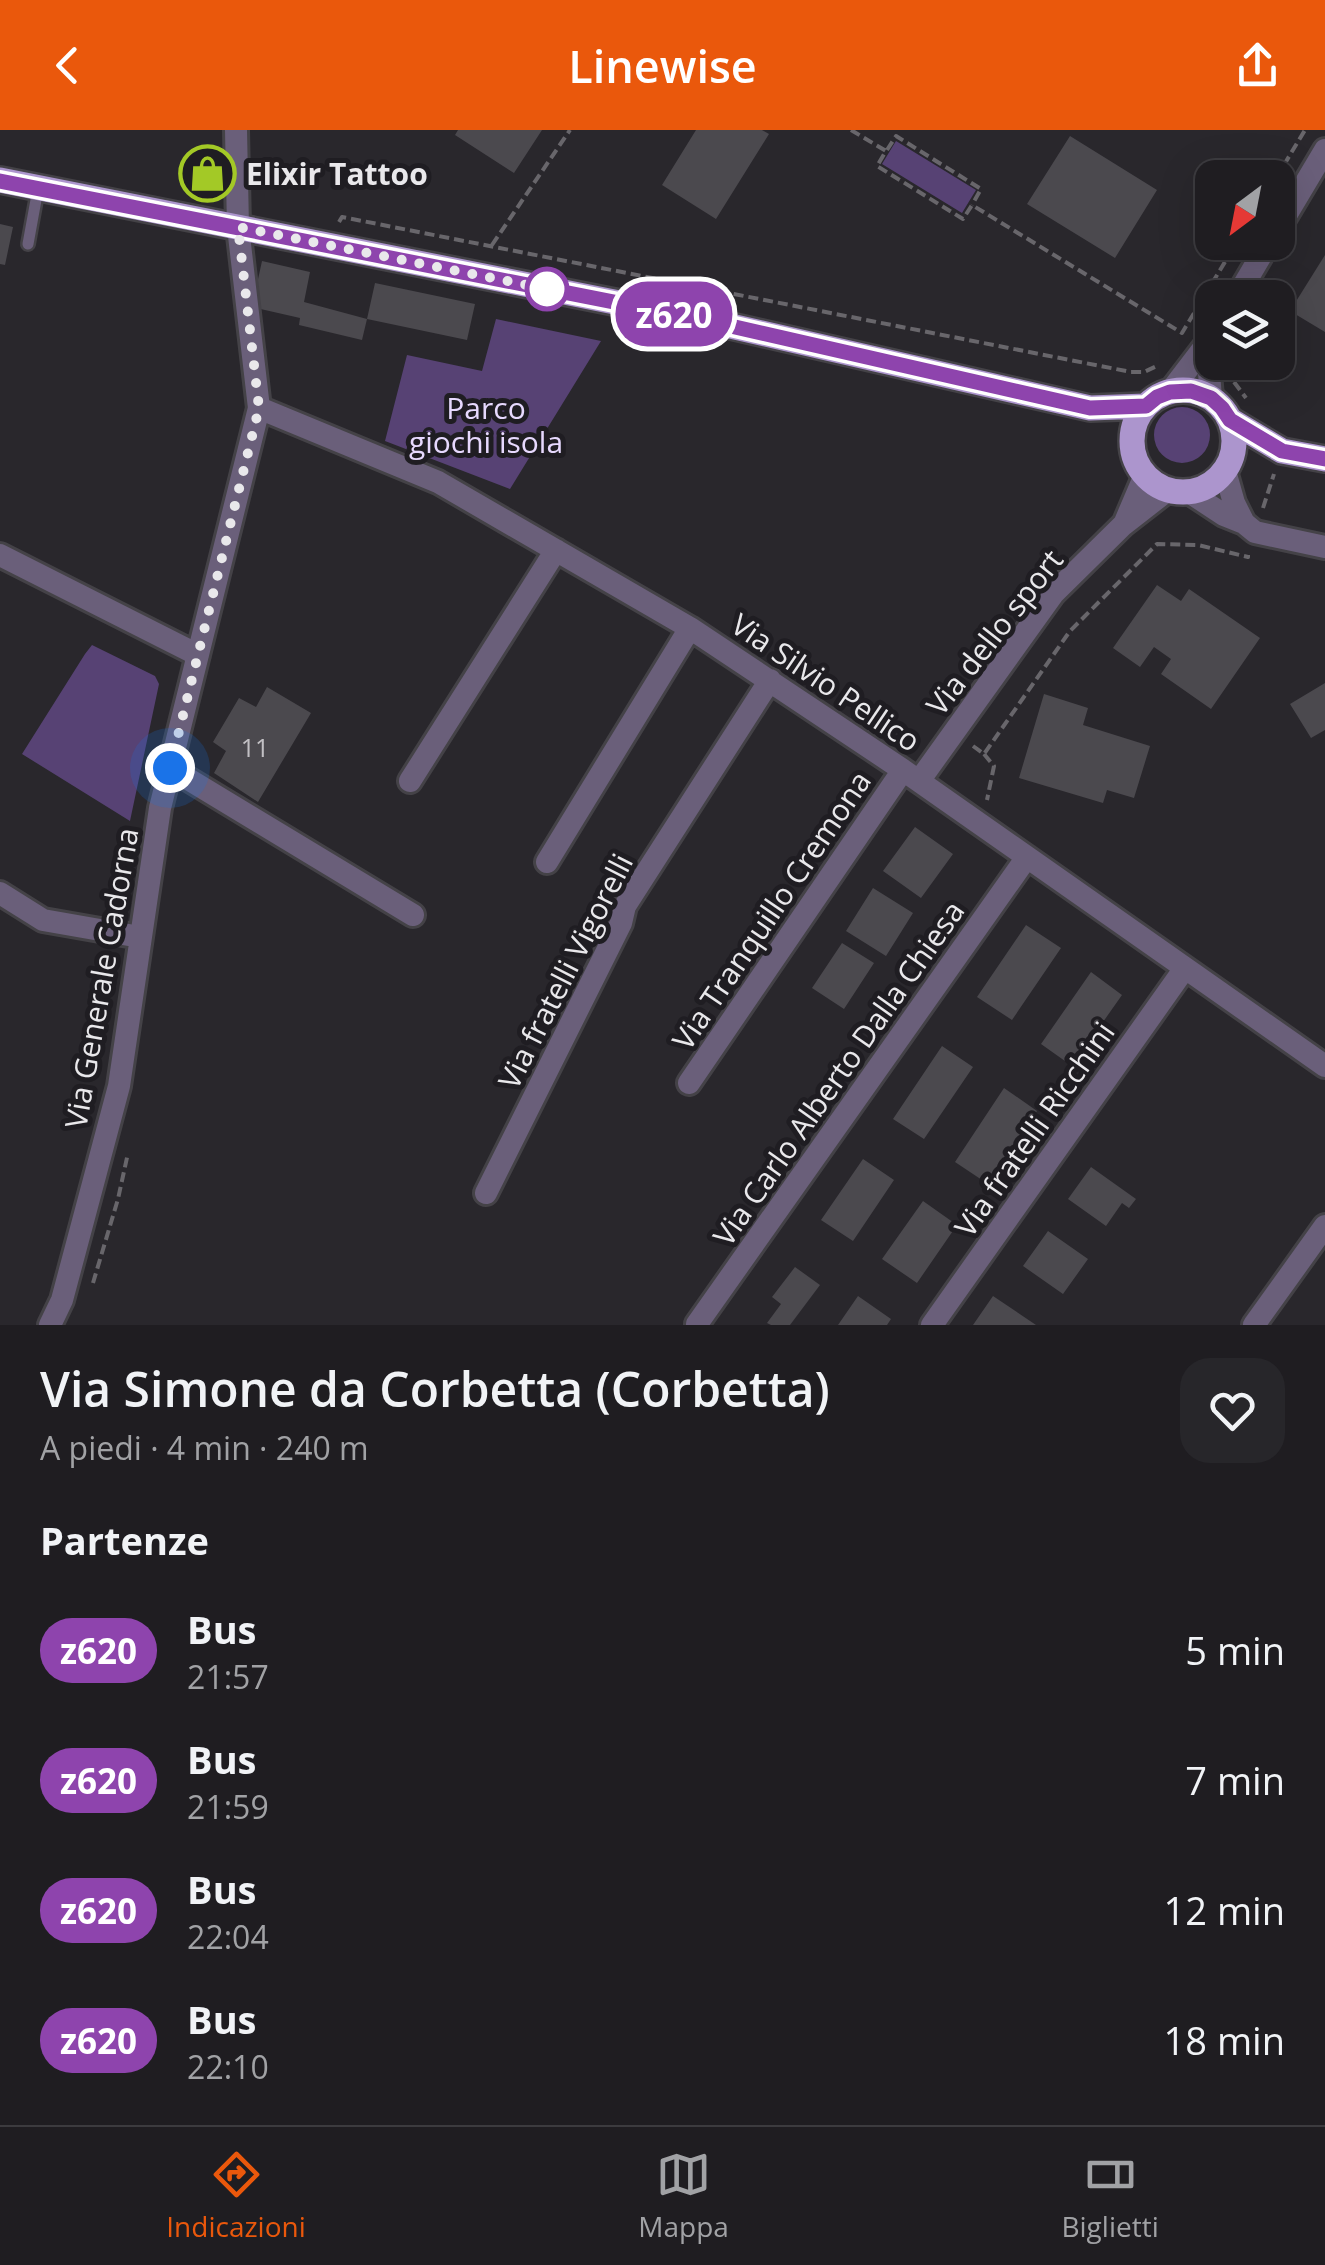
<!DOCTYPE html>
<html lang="it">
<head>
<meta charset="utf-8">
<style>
  :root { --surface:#1f1d21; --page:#27262a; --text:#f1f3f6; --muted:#a1a2a5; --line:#3c3b3f; --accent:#ea580c }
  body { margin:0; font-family:"Open Sans",sans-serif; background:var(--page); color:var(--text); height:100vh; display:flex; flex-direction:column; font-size:38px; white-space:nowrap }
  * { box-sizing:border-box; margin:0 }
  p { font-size:32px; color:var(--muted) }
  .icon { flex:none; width:55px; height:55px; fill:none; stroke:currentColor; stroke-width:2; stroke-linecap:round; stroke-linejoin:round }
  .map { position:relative; height:1195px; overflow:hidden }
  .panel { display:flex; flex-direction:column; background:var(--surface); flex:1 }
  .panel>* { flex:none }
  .badge { padding:0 20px; border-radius:32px; font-size:35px; line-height:65px }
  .needle { width:65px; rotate:212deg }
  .controls { position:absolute; left:1195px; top:30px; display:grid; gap:20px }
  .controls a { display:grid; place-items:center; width:100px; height:100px; border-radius:20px; background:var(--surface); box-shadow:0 10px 40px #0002,0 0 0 2px var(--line); font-size:50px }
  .you { position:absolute; width:50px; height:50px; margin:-25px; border:8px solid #fff; border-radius:50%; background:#1a73e8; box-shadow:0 0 0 15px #1a73e833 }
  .map>.badge { position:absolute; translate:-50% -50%; box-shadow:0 0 0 5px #fff }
  h2 { padding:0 40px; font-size:38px; line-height:90px }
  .round { display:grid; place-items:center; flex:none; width:105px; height:105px; border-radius:30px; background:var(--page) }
  .headline { display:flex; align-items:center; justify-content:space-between; height:170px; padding:0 40px }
  h1 { font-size:48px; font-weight:600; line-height:75px }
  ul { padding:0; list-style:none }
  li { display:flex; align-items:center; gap:30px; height:130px; padding:0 40px }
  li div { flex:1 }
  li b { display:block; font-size:38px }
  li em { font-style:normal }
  li .badge { min-width:110px; font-weight:700; text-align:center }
  header { display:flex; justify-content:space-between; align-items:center; height:130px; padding:0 40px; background:var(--accent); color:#fff; font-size:45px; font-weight:600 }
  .menu { display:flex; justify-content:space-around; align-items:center; height:140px; border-top:2px solid var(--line); background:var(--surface); font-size:28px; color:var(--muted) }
  .menu a { display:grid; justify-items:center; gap:5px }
  .menu .current { color:var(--accent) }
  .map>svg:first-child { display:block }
  .green { fill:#574274 }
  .building { fill:#4b494e }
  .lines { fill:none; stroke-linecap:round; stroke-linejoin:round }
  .lane-casing { stroke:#444247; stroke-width:16 }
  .street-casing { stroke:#444247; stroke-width:28 }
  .primary-casing { stroke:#444247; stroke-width:30 }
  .path { stroke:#68666b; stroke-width:4; stroke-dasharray:10 5; stroke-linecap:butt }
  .lane { stroke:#6a5f7a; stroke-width:11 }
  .street { stroke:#6a5f7a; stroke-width:22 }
  .primary { stroke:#ac95cd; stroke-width:25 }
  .line-casing { stroke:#fff; stroke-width:22 }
  .line { stroke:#8e44ad; stroke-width:15 }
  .walk { stroke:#e9e8eb; stroke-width:10; stroke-dasharray:0 18 }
  .stop-dot { fill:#fff; stroke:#8e44ad; stroke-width:5 }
  .labels { text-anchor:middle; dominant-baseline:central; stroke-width:10; stroke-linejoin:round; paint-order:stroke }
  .number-label { font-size:25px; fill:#c2c0c4 }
  .poi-label { font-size:30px; font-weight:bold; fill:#e9e8eb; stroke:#1f1d22; text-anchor:start }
  .park-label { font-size:30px; fill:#e7d9fe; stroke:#1f1d22 }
  .street-label { font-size:30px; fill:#e9e8eb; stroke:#1f1d22 }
</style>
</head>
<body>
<header><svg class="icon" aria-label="back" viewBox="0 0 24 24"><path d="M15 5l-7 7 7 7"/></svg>Linewise<svg class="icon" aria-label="share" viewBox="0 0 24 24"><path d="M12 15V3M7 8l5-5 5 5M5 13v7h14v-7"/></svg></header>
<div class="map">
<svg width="1325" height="1195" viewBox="0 0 1325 1195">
  <rect width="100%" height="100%" fill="#29272c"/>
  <!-- green -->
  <path class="green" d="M896,11L976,60L962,83L882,34Z
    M496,189L601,211L510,359L385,311L407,225L482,241Z
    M1154 305a28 28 0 1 1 56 0a28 28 0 1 1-56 0Z
    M92,515L155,546L159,554L130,691L22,624L85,524Z"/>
  <!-- building -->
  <path class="building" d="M458,0H542L514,43L455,5Z
    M696,0H762L769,4L716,89L662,55Z
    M1070,6L1157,60L1115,128L1027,74Z
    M0,94L13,97L5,135L0,134Z
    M1325,125V202L1290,181Z
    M262,131L310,142L304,172L367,189L375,153L475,174L467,210L367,189L362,210L299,195L300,188L252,177Z
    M1157,455L1181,471L1189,459L1260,508L1211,579L1161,544L1171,529L1154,517L1140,537L1113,518Z
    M1325,553V600L1311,608L1290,574Z
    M267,557L311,583L258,672L214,643L226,621L213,612L239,568L256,577Z
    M1044,564L1088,578L1083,595L1150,616L1134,668L1107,660L1103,673L1019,648Z
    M915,697L953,724L921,768L883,741Z
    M873,758L913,783L886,826L846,801Z
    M1026,795L1061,818L1012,890L977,867Z
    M842,813L874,833L844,879L812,858Z
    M1091,842L1122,865L1072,936L1041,914Z
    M942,916L973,937L924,1009L893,989Z
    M1004,958L1037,981L988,1054L955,1032Z
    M863,1029L894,1050L853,1111L821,1090Z
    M1091,1037L1136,1069L1129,1078L1122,1073L1106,1096L1068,1069Z
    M923,1071L957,1095L917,1153L882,1129Z
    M1048,1101L1088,1129L1063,1164L1023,1136Z
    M795,1137L820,1155L790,1195H771L767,1193L781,1174L772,1167Z
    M858,1166L891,1189L887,1195H838Z
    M993,1166L1036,1195H973Z"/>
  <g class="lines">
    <defs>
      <path id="lane" d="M28,114L38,59"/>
      <path id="street" d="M1278,99L1325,20
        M1236,168L1269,112
        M1207,216L1211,268
        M1170,262L1212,207
        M259,278L438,352L690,498L903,640L1325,936
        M1225,341L1234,373L1244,393
        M1189,362L1224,385L1244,393L1255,402L1325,417
        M1125,392L1145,345
        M0,425L198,525
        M170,638L413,785
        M410,651L556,420
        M919,651L1053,464L1123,395L1168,360
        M547,732L690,498
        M0,763L43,790L140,807
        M689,953L903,640
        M486,1063L621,793L625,776L770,550
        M50,1195L62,1170L119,956L160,678L259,278L238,97L236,0
        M699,1195L697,1194L1027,727
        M932,1195L1185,838
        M1254,1195L1325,1096"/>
      <path id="primary" d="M0,50L700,189L1090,278L1146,276
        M1132 311a51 51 0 1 1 102 0a51 51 0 1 1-102 0Z
        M1230,290L1282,321L1325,329"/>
    </defs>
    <!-- lane casing -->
    <use href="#lane" class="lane-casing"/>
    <!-- street casing -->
    <use href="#street" class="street-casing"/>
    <!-- primary casing -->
    <use href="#primary" class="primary-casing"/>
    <!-- path -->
    <path class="path" d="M851,0L886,21L877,36L963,89L972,75L1182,203L1237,112
      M887,20L896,6L981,59L972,75
      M1276,48L1305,0
      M339,92L342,87L1131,242H1144L1159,235
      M492,115L570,0
      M1234,252L1246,268
      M1263,378L1274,344
      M973,616L984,624L1070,501L1157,414L1198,415L1248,427V425
      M984,624L994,636L987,670
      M93,1153L118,1069L128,1023"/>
    <!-- lane -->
    <use href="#lane" class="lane"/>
    <!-- street -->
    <use href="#street" class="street"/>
    <!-- primary -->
    <use href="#primary" class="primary"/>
  </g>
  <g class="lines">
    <defs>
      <path id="line" d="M0,51L700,189L1090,278L1146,276L1157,267L1170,262L1191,261L1211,268L1222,278L1230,290L1282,321L1325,329"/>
    </defs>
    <!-- line casing -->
    <use href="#line" class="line-casing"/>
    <!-- line -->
    <use href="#line" class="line"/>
    <!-- walk -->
    <path class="walk" d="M170,638L259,278L238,97L552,160L547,159"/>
  </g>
  <!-- icons -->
  <defs>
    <symbol id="shop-ring" viewBox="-11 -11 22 22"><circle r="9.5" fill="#1f1d22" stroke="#a3c926" stroke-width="1.5"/><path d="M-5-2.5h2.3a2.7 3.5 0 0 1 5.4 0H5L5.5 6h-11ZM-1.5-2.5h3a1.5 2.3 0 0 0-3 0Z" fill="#a3c926"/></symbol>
  </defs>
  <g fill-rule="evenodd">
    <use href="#shop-ring" x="176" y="12" width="63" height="63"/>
  </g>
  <!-- markers -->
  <circle class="stop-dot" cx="547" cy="159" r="20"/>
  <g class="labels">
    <!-- number labels -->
    <g class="number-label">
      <text x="255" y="617">11</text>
    </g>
    <!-- poi labels -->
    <g class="poi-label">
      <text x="246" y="43">Elixir Tattoo</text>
    </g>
    <!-- park labels -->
    <g class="park-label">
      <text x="486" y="277">Parco<tspan x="486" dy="34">giochi isola</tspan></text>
    </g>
    <!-- street labels -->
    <g class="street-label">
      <text transform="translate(994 502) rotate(-52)">Via dello sport</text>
      <text transform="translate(826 552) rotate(34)">Via Silvio Pellico</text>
      <text transform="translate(771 780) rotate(-56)">Via Tranquillo Cremona</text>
      <text transform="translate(565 841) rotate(-63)">Via fratelli Vigorelli</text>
      <text transform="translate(101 848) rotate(-80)">Via Generale Cadorna</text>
      <text transform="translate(838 943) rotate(-55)">Via Carlo Alberto Dalla Chiesa</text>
      <text transform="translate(1034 999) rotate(-55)">Via fratelli Ricchini</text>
    </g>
  </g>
</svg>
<div class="controls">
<a><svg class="needle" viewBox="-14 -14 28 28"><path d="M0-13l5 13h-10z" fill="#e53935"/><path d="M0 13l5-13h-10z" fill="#a1a2a5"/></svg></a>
<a><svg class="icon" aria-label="layers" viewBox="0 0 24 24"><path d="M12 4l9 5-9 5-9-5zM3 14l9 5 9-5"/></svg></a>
</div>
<div class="you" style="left:170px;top:638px"></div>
<b class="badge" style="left:674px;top:184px;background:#8e44ad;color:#fff">z620</b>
</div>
<section class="panel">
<div class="headline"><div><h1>Via Simone da Corbetta (Corbetta)</h1><p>A piedi · 4 min · 240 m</p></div><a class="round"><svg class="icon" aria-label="heart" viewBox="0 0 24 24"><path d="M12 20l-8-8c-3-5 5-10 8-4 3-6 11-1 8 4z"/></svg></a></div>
<h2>Partenze</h2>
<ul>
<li><span class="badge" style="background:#8e44ad;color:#fff">z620</span><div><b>Bus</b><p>21:57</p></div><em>5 min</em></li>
<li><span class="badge" style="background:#8e44ad;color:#fff">z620</span><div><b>Bus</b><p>21:59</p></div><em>7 min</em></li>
<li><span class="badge" style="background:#8e44ad;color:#fff">z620</span><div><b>Bus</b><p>22:04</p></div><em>12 min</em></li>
<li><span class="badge" style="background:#8e44ad;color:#fff">z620</span><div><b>Bus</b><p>22:10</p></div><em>18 min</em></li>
</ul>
</section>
<nav class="menu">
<a class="current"><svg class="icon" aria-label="directions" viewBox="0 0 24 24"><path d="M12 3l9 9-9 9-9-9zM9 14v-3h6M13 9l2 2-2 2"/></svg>Indicazioni</a>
<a><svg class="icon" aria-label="map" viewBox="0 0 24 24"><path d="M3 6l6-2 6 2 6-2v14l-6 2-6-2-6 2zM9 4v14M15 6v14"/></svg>Mappa</a>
<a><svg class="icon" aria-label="tickets" viewBox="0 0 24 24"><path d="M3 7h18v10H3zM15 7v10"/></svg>Biglietti</a>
</nav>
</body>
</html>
